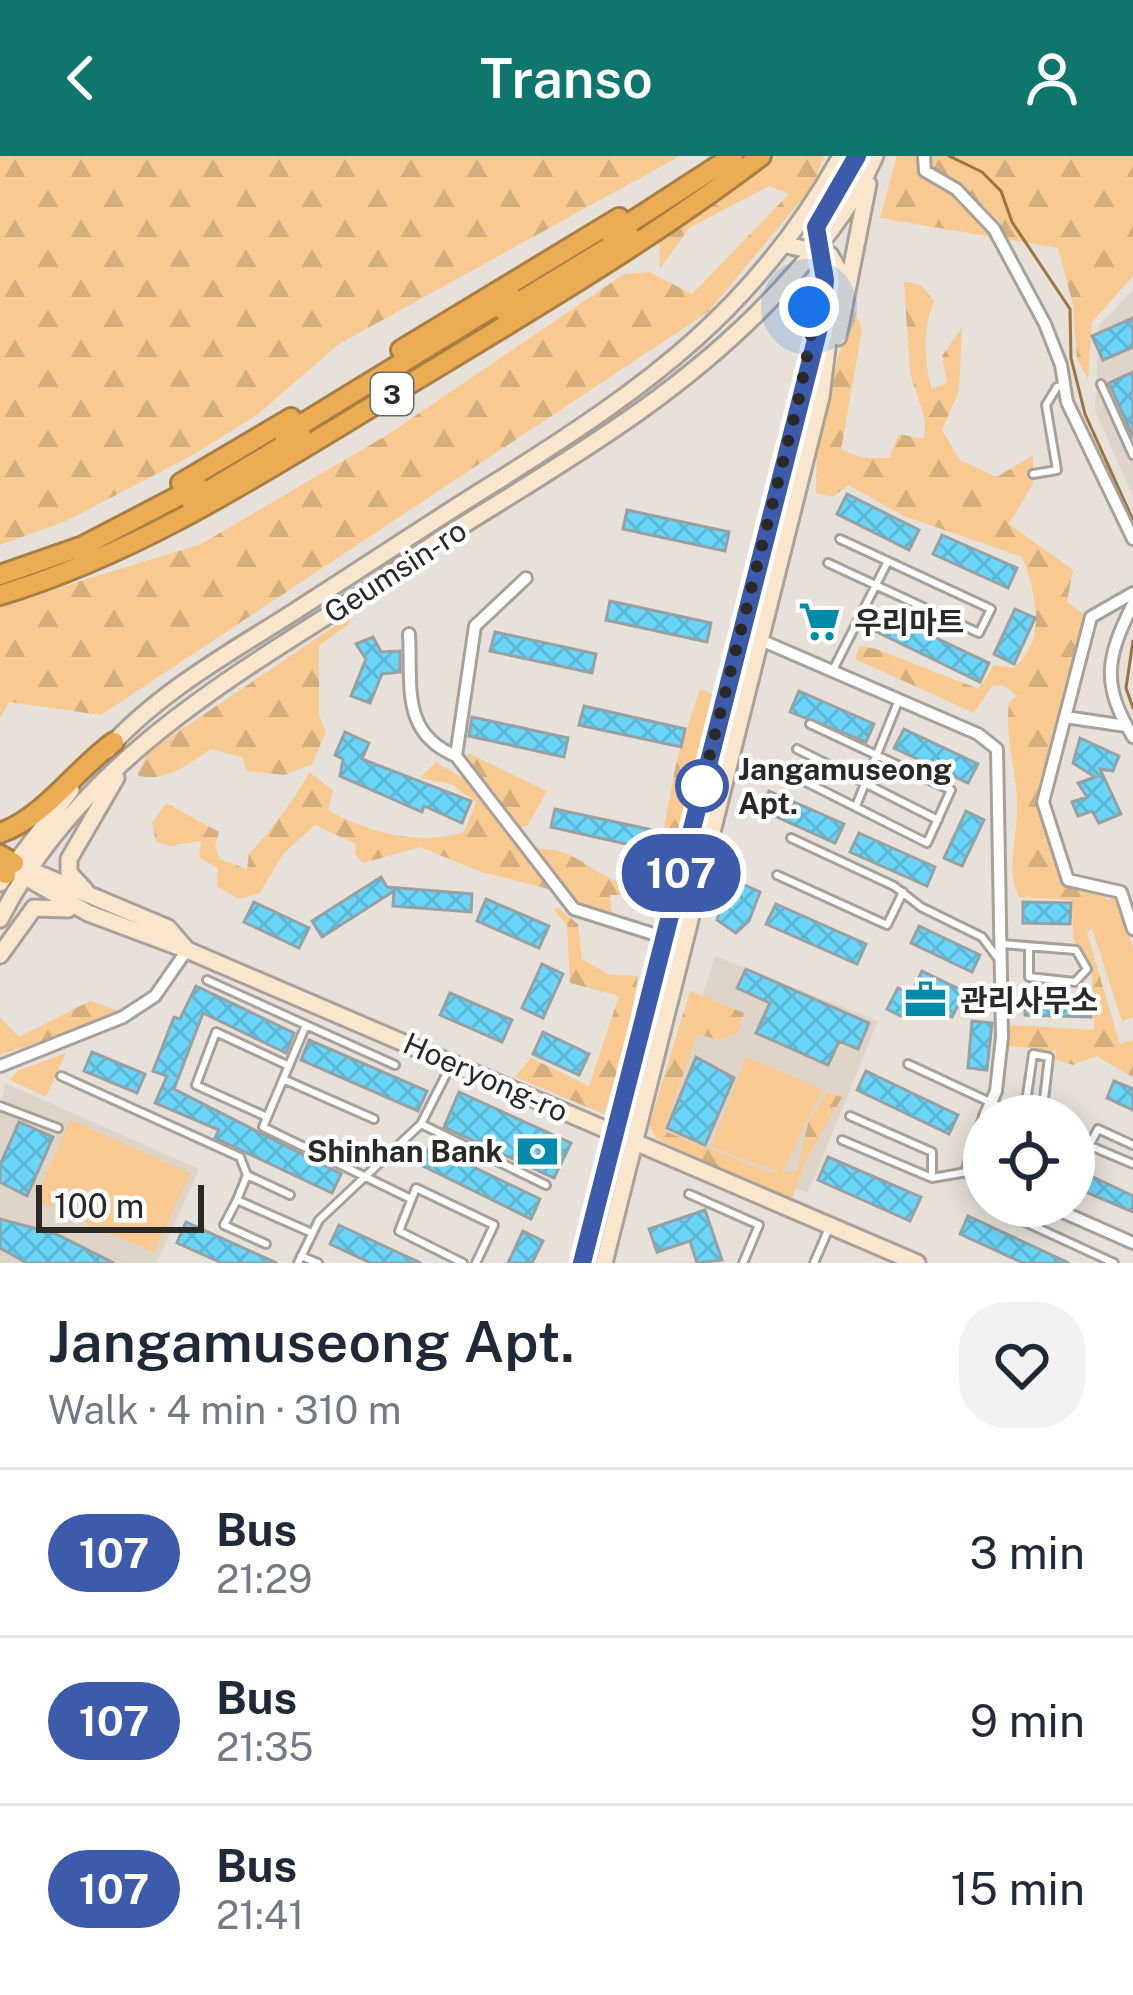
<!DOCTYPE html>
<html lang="en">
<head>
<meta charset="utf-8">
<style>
  :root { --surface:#fff; --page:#f2f2f3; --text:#1f2937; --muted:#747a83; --line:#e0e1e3; --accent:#0f766e }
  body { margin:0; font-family:"Public Sans","Noto Sans KR",sans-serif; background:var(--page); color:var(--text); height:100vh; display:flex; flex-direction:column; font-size:45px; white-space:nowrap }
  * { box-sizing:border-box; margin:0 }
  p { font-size:39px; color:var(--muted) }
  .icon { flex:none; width:66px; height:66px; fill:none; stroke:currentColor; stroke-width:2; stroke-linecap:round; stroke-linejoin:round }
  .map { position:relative; height:1107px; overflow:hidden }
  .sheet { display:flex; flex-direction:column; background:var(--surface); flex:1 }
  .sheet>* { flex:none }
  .badge { padding:0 24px; border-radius:39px; font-size:42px; line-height:78px }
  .tools { position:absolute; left:963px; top:939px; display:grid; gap:24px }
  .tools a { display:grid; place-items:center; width:132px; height:132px; border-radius:50%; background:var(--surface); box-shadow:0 6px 30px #0003; font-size:60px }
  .scale { position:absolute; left:36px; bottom:30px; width:168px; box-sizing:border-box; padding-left:12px; border:6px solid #2b2926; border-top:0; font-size:33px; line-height:42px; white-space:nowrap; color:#2b2926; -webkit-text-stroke:9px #fff; paint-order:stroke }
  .you { position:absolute; width:60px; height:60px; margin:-30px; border:9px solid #fff; border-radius:50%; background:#1a73e8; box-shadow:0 0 0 18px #1a73e833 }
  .map>.badge { position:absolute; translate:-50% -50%; box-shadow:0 0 0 6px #fff }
  .round { display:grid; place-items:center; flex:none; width:126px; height:126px; border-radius:48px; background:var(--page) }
  .overview { display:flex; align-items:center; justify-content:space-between; height:204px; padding:0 48px }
  h1 { font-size:57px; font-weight:600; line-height:90px }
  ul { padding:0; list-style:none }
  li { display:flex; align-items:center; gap:36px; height:168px; padding:0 48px; border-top:3px solid var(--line) }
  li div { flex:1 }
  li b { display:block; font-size:45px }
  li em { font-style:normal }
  li .badge { min-width:132px; font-weight:700; text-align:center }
  header { display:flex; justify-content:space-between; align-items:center; height:156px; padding:0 48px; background:var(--accent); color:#fff; font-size:54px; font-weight:600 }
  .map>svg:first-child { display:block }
  .built { fill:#dfd4c8 }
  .forest { fill:url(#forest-firs) }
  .pitch { fill:#f8ca91 }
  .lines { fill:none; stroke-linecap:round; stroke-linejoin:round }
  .stream { stroke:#9a7541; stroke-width:3 }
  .building { fill:url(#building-cross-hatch); stroke:#97a0a3; stroke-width:3 }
  .lane-casing { stroke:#a7a19a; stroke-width:12 }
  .street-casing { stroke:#a7a19a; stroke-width:16 }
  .secondary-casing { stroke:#a7a19a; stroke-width:21 }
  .highway-casing { stroke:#a87e44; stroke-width:24 }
  .lane { stroke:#fff; stroke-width:6 }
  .street { stroke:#fff; stroke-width:10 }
  .secondary { stroke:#f9e6cc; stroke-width:15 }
  .highway { stroke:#ebac54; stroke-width:18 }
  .line-casing { stroke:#fff; stroke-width:27 }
  .line { stroke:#3d5bab; stroke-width:18 }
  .walk { stroke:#2b2926; stroke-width:12; stroke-dasharray:0 21.6 }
  .stop-dot { fill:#fff; stroke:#3d5bab; stroke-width:6 }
  .labels { text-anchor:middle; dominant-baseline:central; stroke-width:9; stroke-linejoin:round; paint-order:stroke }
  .shield { fill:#fff; stroke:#6b6967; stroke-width:3 }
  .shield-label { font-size:27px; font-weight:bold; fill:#2b2926 }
  .street-label { font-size:30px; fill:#2b2926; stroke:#fff }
  .poi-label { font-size:30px; font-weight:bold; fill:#2b2926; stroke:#fff; text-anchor:start }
  .stop-label { font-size:30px; font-weight:bold; fill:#2b2926; stroke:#fff; text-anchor:start }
</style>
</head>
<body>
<header><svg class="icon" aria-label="back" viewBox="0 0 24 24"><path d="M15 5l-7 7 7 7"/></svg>Transo<svg class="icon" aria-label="person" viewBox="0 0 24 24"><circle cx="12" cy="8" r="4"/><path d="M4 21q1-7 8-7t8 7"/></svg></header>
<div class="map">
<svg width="1133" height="1107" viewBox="0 0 1133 1107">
  <defs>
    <pattern id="forest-firs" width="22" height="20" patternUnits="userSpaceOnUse" patternTransform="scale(3)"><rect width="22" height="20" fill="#f8ca91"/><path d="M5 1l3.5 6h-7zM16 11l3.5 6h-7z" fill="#d5ae7d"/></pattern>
    <pattern id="building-cross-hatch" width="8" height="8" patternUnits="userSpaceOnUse" patternTransform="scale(3)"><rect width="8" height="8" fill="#6ad5f8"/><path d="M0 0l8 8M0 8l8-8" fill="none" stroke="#5cb7d4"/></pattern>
  </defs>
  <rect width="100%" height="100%" fill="#e7e1d9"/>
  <!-- built -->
  <path class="built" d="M1133,134V341L1095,254L1099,169Z
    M715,800L878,865L808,1037L660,977Z
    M5,927L199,1013L157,1107H0V957Z"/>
  <!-- forest -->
  <path class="forest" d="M0,0H680L339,188L257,259L191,300L66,365L0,389Z
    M775,0H824L813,30L708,156L101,559L9,546L0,562V450L201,388L387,279L624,118L649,116L692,138L789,38L769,30L689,72L660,113L659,85Z
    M897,0H1133V120L1092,166L1088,223L1077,203L1073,149L1058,92L880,62Z
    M904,126L921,129L934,145C923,173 923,204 932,233L947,227L942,200L962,171L959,235L942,274L960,304L997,321L1033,299V328L1009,368L1073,414L1067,446L1087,460L1039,645L1063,727L1106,735V758L1087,777L1120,888L1133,884V921L1096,900L1073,909L1054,903L1057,895L1008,890L1010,869L1094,874L1092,812L1073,783L1072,744L1019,741C1006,717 1016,686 1017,658C1019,620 1004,585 1009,546L1018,540L1003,529L992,530L974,557L855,503L860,490L876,493L979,533L994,509L1013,512C1048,486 1036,436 1022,401L904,360L848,329L833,341L816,337L817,286L852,147L862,174L841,294L864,302H889L899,278L924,283L925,263L910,217Z
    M354,457L349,468L319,490V559L326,576L312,608L284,619L247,615L242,601L210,593C190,608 163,628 137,619L148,596Z
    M700,533L719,541L668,748L651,738L610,739L612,756L573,757L552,734L481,716L420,691L363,707L355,698L356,688L315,669L283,698L260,737L238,743L217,730L218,712L199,702L201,685L169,690L156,686L152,667L166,647L219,676L215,690L220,703L247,713L249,697C262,687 303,632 309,616L333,634L328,654C369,677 419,690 464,676L476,646L451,628L420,622L436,606L464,623L468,597L547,635L528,669L509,676L526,694C581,686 588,724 638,730L659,698L677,603Z
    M557,751L578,768L582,803L610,819L638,820L626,887L604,958L515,921L531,902L589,930L619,840L570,827L567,769L554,754Z
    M690,835L744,857L738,877L719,884L697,878L664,975L769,1016L797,1015L808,967L827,936L842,941L805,1006L791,1045L657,983L649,970Z
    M90,845L125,857L0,899V861L19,881Z"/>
  <!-- pitch -->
  <path class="pitch" d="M1116,741L1133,792V861L1122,865L1085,751Z
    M66,897L46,941L10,924L17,915Z
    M746,901L823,933L782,1017L711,991Z
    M70,964L190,1017L154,1097L35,1044Z"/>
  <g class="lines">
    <!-- stream -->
    <path class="stream" d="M949,0L982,16L1001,35L1012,66L1070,153L1071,202L1085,258L1133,364
      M1133,485L1126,532L1133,552"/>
  </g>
  <!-- building -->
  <path class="building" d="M1133,162V191L1103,204L1092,180Z
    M1133,216V281L1109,227Z
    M847,338L919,374L909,394L837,358Z
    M627,354L729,376L725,395L623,373Z
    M942,379L1017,412L1008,432L933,398Z
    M610,445L711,467L707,486L606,464Z
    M1015,453L1035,462L1014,508L994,498Z
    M881,456L989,507L980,526L873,474Z
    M495,476L596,498L592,517L490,495Z
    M373,481L381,496L400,495V516L382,518L370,547L351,540L366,503L356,488Z
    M799,535L874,568L866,586L790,556Z
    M584,550L685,573L681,591L579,569Z
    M472,561L568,582L564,601L469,580Z
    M904,573L978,608L968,627L894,592Z
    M345,576L369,587L362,603L471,645L462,667L424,650L422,656L340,620L343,603L335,599Z
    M1080,582L1119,600L1113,615L1100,613L1121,658L1099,667L1092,655L1078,660L1072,646L1087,641L1078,627L1095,621L1073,607Z
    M769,635L844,668L835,687L761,654Z
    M555,653L657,675L653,694L551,671Z
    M966,655L984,664L962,710L944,702Z
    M859,677L935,711L927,730L850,696Z
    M381,721L387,731L472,738L471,756L393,750L394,735L322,781L312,765Z
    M731,723L760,736L749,765L736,777L717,764Z
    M486,743L549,770L539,792L477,765Z
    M254,746L309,772L299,792L244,766Z
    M1023,746L1071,747L1070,768L1023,767Z
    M776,748L866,788L857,808L766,768Z
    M919,770L980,799L972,816L911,787Z
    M542,808L563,818L543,862L522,852Z
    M746,813L869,867L858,893L839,885L828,909L756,877L770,847L737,832Z
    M922,815L965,836L952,861L930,850L925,861L909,853L905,862L887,853L898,832L911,838Z
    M196,830L294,877L286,897L203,857L174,933L341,1018L332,1037L215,982L219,974L155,947L167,920L153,915L174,861L180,863Z
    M450,837L512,864L502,886L440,859Z
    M1025,839L1091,841V861L1025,859Z
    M972,865L992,867L987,914L968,912Z
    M543,876L589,898L579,919L533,898Z
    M309,884L427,935L418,955L301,904Z
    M92,896L145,918L137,937L84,915Z
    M696,901L734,922L705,989L667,972Z
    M866,915L958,959L949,978L857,934Z
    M1114,925L1133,933V954L1107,942Z
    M459,936L571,987L554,1022L444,971Z
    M19,966L53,981L27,1040L0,1026V1009Z
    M430,990L540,1043L531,1063L421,1009Z
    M828,1001L921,1041L910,1065L818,1024Z
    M1074,1012L1133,1040V1056L1074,1031Z
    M705,1054L722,1104L697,1107L690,1085L657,1096L649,1073Z
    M968,1060L1069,1107H1023L960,1078Z
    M0,1063L56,1078L114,1107H27L0,1092Z
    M186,1066L277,1107H222L177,1087Z
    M339,1069L421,1107H371L330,1088Z
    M523,1075L543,1085L532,1107H508Z"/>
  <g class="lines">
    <defs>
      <path id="lane" d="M1101,228L1133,299
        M1033,318L1057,314L1046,249L1057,231L1065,229
        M828,407L979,477L991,453L840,383
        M834,512L888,405
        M797,593L938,664
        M784,615L927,687L951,634L810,568
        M856,650L898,546
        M791,682L894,730L921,751L982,781L1000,805
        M777,719L887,769L903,736
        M1002,788L1076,794L1087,813L1075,826L1029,821V793
        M207,824L306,869
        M908,908L1020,960
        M395,909L306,869L263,971L411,1043
        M61,920L240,1001L247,1019
        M283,923L374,963
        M0,950L58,972
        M850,960L932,996V1022
        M1024,960L1033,898L1049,901L1042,960
        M267,961L196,929L216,876L289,910
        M421,968L546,1029
        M1074,983L1133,1008
        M842,984L932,1022L967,1016
        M1089,990L1098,973L1133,989
        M689,1038L759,1069L743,1107
        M237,1044L247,1019L290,1039
        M990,1050L1114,1107
        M266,1088L224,1069L237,1044L312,1077
        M301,1100L318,1107
        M298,1107L319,1064L421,968L451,909
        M463,1107L399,1075L416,1032L494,1069L476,1107
        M814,1107L829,1072"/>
      <path id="street" d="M924,0L925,15L956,33L994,73L1045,168L1061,209L1067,246L1133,383
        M526,422L475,470L456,600L574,753L666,782
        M1133,437L1091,461L1043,646L1068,724L1121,736L1133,773
        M1133,448C1106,502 1101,528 1133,581
        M409,478C412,529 400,577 456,600
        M763,485L978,578L997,593L1002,881L996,935L985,960
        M1065,561L1126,570
        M0,910L123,861L155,840L187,794
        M984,964L967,1016L984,1022
        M1049,1050L1133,1087"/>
      <path id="secondary" d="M780,134L810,151L812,173
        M838,181L868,28
        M107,594C158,536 233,495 297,454C366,410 434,364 504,321C648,230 756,153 841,0
        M22,716L30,714L168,772L187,794L917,1107
        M20,718L88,757L187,794
        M0,727L71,634
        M85,734L69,717V703L116,622
        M0,763C77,611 224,525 362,438C390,420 416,399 444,381C562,307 678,242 774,140C814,97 852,54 875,0
        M0,799L34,752L68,753
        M582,1107L819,176L825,125L816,71L857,0
        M604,1107L821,241L837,111L830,99L787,89"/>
      <path id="highway" d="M611,79L733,0
        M504,155L629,79
        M401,194L619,62
        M284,279L511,140
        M181,327L291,262
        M191,345L301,279
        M0,419L83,390L198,330
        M0,439C142,396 265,315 391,239C516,163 644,89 761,0
        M0,677C44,662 76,613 114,586
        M0,699L14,707
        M0,715L6,718"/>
    </defs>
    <!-- lane casing -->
    <use href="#lane" class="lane-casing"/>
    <!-- street casing -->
    <use href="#street" class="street-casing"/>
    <!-- secondary casing -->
    <use href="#secondary" class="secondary-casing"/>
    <!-- highway casing -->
    <use href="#highway" class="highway-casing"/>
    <!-- lane -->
    <use href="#lane" class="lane"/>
    <!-- street -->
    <use href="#street" class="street"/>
    <!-- secondary -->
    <use href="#secondary" class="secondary"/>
    <!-- highway -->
    <use href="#highway" class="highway"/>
  </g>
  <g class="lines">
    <defs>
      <path id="line" d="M582,1107L822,160L825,124L816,71L857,0"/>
    </defs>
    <!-- line casing -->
    <use href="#line" class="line-casing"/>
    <!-- line -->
    <use href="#line" class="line"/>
    <!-- walk -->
    <path class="walk" d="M702,630L698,646L800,238L813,167L809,151"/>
  </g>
  <!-- icons -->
  <defs>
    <symbol id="supermarket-bare" viewBox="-9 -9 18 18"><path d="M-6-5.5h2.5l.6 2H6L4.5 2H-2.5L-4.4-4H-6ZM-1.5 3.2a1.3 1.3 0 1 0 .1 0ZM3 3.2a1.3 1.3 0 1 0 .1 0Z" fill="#028aaa" stroke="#fff" stroke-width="2.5" paint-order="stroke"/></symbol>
    <symbol id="office-bare" viewBox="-9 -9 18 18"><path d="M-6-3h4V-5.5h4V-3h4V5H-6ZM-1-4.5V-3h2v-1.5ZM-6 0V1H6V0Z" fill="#028aaa" stroke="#fff" stroke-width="2.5" paint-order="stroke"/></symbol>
    <symbol id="bank-bare" viewBox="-9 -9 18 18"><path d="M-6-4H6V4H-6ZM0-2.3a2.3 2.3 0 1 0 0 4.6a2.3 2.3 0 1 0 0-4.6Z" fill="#028aaa" stroke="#fff" stroke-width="2.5" paint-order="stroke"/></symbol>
  </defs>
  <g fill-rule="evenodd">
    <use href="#supermarket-bare" x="790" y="436" width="59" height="59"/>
    <use href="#office-bare" x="896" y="814" width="59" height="59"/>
    <use href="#bank-bare" x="508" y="966" width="59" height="59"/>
  </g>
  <!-- markers -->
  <circle class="stop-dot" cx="702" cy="630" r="24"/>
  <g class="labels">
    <!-- shield labels -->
    <rect class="shield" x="371" y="217" width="42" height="42" rx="9"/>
    <g class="shield-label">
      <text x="392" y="238">3</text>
    </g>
    <!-- street labels -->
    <g class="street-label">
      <text transform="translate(395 415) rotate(-33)">Geumsin-ro</text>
      <text transform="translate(486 921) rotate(24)">Hoeryong-ro</text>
    </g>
    <!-- poi labels -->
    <g class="poi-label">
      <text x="854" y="466">우리마트</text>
      <text x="960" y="844">관리사무소</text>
      <text x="503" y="995" text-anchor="end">Shinhan Bank</text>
    </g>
    <!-- stop labels -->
    <g class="stop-label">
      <text x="738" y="613">Jangamuseong<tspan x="738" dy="34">Apt.</tspan></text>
    </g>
  </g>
</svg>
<div class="tools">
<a><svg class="icon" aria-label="locate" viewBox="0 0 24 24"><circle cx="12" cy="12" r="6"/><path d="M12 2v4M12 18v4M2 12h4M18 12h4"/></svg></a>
</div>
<div class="scale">100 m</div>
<div class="you" style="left:809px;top:151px"></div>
<b class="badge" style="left:681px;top:717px;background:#3d5bab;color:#fff">107</b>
</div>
<section class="sheet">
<div class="overview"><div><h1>Jangamuseong Apt.</h1><p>Walk · 4 min · 310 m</p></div><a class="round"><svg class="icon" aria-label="heart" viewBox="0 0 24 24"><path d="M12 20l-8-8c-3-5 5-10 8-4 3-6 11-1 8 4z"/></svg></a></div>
<ul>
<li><span class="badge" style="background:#3d5bab;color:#fff">107</span><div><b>Bus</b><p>21:29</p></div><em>3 min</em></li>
<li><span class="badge" style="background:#3d5bab;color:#fff">107</span><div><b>Bus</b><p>21:35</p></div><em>9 min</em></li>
<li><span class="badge" style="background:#3d5bab;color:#fff">107</span><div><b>Bus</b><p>21:41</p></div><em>15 min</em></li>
</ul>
</section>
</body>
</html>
